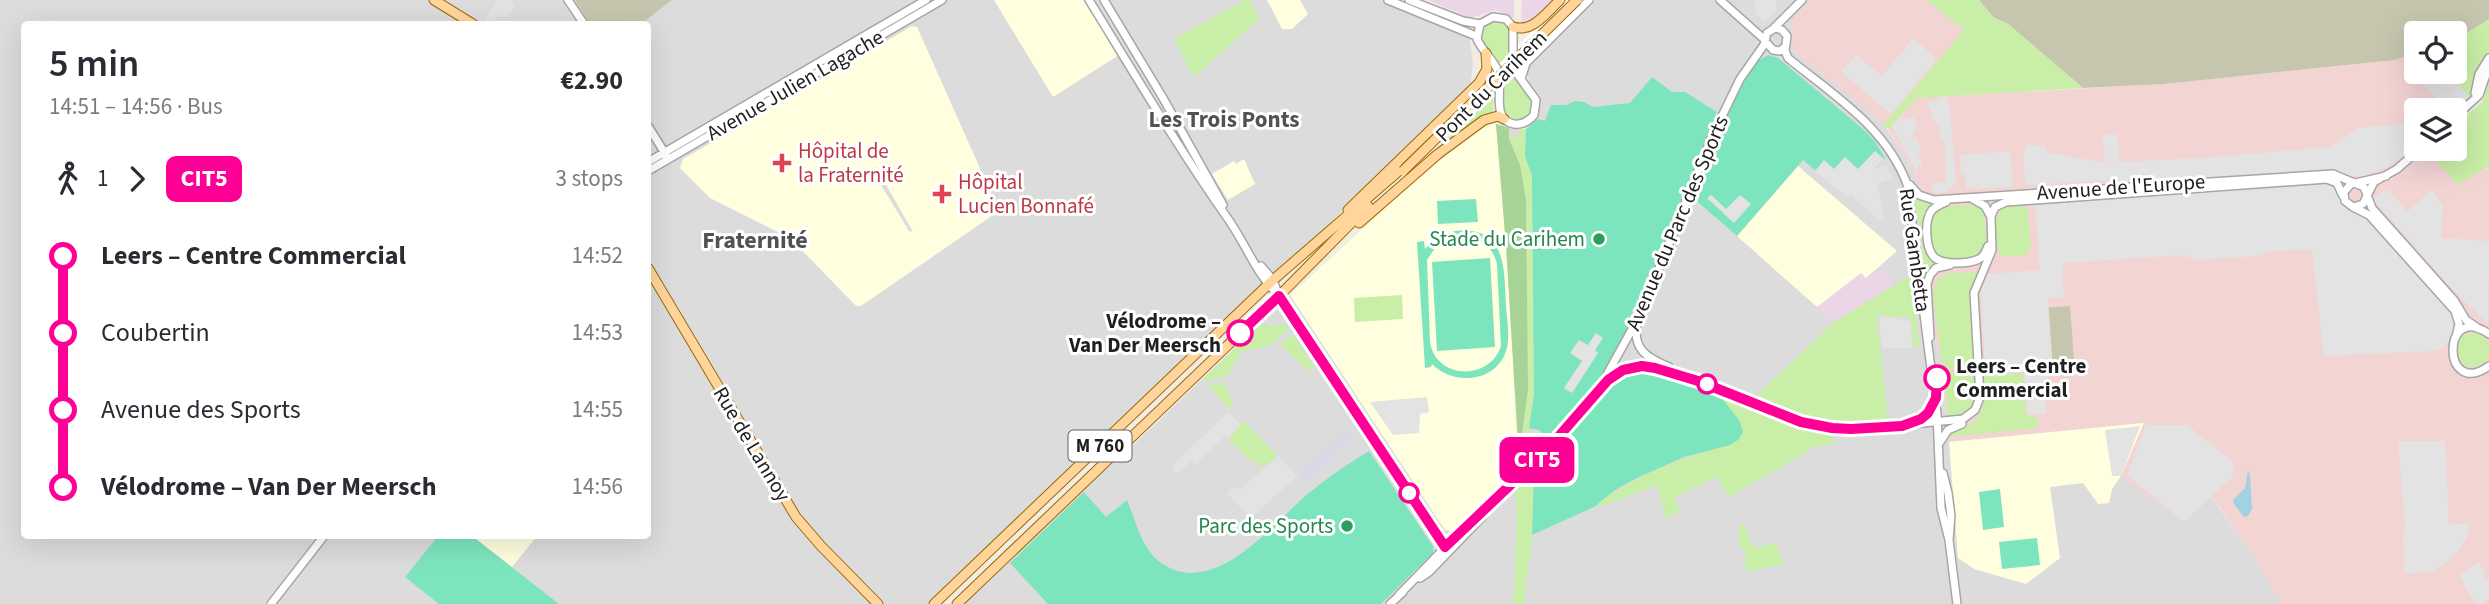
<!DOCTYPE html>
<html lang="en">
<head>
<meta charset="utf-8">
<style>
  :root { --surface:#fff; --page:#f2f2f3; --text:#2b2b33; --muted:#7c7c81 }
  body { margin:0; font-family:"Source Sans 3",sans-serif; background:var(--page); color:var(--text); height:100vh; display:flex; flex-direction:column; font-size:26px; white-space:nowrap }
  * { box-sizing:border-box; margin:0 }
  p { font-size:23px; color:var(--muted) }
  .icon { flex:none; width:38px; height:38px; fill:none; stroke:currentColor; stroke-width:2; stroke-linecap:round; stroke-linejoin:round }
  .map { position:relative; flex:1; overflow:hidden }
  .sheet { position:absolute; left:21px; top:21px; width:630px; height:518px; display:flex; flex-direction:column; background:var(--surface); border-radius:7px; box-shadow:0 7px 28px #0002 }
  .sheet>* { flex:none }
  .badge { padding:0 14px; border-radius:10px; font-size:24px; line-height:46px }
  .fabs { position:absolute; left:2404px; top:21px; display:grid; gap:14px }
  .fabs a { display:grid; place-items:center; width:63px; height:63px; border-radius:7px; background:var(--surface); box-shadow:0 7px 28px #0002; font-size:35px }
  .map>.badge { position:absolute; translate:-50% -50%; box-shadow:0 0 0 4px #fff }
  .legs { display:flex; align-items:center; gap:10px; height:77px; padding:0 28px; font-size:23px }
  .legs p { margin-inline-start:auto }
  .headline { display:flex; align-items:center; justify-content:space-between; height:119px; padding:0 28px }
  h1 { font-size:38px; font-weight:600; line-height:52px }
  ul { padding:0 28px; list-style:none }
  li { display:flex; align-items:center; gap:24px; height:77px; font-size:26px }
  li i { display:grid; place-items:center; width:10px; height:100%; margin:0 9px; background:currentColor }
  li i::after { content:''; width:18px; height:18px; margin:-9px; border:5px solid; border-radius:50%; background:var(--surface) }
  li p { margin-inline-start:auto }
  li:first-child i { background:linear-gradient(#0000 50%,currentColor 0) }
  li:last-child i { background:linear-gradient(currentColor 50%,#0000 0) }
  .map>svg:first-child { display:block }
  .residential { fill:#dddcdc; fill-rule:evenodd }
  .commercial { fill:#f2d4d3 }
  .industrial { fill:#ead6e6 }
  .education { fill:#ffffdf; fill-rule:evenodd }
  .construction { fill:#c6c6af }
  .grass { fill:#c9eea7 }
  .forest { fill:#a8d396 }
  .pitch { fill:#7de5be; fill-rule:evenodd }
  .parking { fill:#e3e3e3 }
  .plaza { fill:#d9d9e6 }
  .water { fill:#a2d2e1 }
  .pier { fill:#fff }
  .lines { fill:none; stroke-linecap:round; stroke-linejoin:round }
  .minor-casing { stroke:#a6a6a6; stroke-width:10 }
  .major-casing { stroke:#9a6800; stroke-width:11 }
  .minor { stroke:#fff; stroke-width:7 }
  .major { stroke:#ffd59b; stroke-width:9 }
  .major-bridge-casing { stroke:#9a6800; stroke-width:11; stroke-linecap:butt }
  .major-bridge { stroke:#ffd59b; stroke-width:9 }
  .line-1-casing { stroke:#fff; stroke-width:16 }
  .line-1 { stroke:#ff0096; stroke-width:10 }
  .health-dot { fill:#e0444e; stroke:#fff; stroke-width:2.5 }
  .leisure-dot { fill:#2e9e5b; stroke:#fff; stroke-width:2.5 }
  .stop-1-dot { fill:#fff; stroke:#ff0096; stroke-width:3.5 }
  .labels { text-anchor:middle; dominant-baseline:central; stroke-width:6; stroke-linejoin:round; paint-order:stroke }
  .shield { fill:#fff; stroke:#626262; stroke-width:2 }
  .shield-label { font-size:19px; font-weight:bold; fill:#1f1f1f }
  .street-label { font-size:21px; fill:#1f1f1f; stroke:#fff }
  .health-label { font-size:21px; fill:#be3a42; stroke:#fff; text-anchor:start }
  .leisure-label { font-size:21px; fill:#27864d; stroke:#fff; text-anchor:end }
  .stop-label { font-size:21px; font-weight:bold; fill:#1f1f1f; stroke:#fff; text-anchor:end }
  .neighbourhood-label { font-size:23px; font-weight:bold; fill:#525252; stroke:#fff }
  .quarter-label { font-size:24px; font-weight:bold; fill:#525252; stroke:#fff }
</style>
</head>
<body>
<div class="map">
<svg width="2489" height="604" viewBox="0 0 2489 604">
  <rect width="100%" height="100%" fill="#f1ede5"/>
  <!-- residential -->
  <path class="residential" d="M0,0H1400L1468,27L1473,63L1470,87L937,604H0ZM24,24H648V536H24Z
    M1593,0H1810L1796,15L1868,110L1887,129L1911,166L1919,184L1934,337L1941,354L1949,442L2144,423L2211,497L2254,556L2281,604H964L1079,493L1125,453L1290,295L1428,169L1485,126L1496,124L1509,128L1526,129L1533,125L1538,118L1541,97L1529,81L1526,68Z"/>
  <!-- commercial -->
  <path class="commercial" d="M1810,0H1927L1964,30L1883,125L1868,110L1794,52L1790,26L1796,15Z
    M2417,53V72H2447L2471,99L2455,110H2417V149H2426L2428,151L2489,170V604H2281L2254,556L2212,497L2184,522L2121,476L2143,423L1949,442L1941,354L1934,337L1919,184L1911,166L1888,129L1917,98L2164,84L2395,60Z"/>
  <!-- industrial -->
  <path class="industrial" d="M1428,0H1514V18L1496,10L1470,18Z
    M1522,0H1554L1530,23L1521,22Z
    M1879,267L1895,285L1834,322L1817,307L1861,273L1866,278Z"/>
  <!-- education -->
  <path class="education" d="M994,0H1083L1119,55L1053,97Z
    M1267,0H1300L1308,14L1292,29H1282Z
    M912,26L917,27L999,211L861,306H856L795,243L784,235L710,198L680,168L683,159ZM876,167L913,232L909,231L872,170Z
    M1496,124L1506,245L1519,467L1452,532L1445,530L1290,295L1428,169L1477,132L1485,126Z
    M1244,159L1255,184L1228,200L1212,174L1234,161L1236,164Z
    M1798,166L1897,251L1866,278L1861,273L1817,307L1737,236Z
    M2144,423L2121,476L2112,489L2109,503L2098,504L2083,483L2050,487L2060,558L2026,584L1974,569L1958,558L1949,442Z
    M472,536H537L512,567Z"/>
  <!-- construction -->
  <path class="construction" d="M575,0H672L641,24H623L620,21L614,24H590Z
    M1979,0H2489V19L2455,41V33H2417V53L2395,60L2164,84L2083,88L2008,24L1993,17Z
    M2070,306L2075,375L2031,376L2026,309Z"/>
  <!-- grass -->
  <path class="grass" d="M1245,0H1249L1260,18L1194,77L1174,39Z
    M1927,0H1979L1993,17L2008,24L2083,88L1917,98L1888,129L1883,125L1964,30Z
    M2489,19V53C2476,67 2471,80 2471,99L2447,72H2455V41Z
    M1490,20L1503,22L1511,31C1511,42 1506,55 1509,66C1515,86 1546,98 1526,119H1513L1504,111L1505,78L1499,64L1479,37L1484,24Z
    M2489,79V170L2486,167L2458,185L2427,151L2430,149H2455V126L2483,101Z
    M1494,94L1493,112L1423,162Z
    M1519,129H1526L1525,156L1532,176L1534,394L1529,428L1528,456L1520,457L1528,390L1526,200L1520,165L1509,137H1519Z
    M1914,195L1934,205L1926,235L1938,264L1925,284L1921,240Z
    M1973,205C1985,209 1985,216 1985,227C1986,234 1988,242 1984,249C1977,263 1952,261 1939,257C1927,244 1928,224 1936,210L1942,207Z
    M2009,205H2022L2028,209L2031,247L2024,256H2004L1999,254C1994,238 1991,211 2009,205Z
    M1978,272L1970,293L1974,367L1943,369L1933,297L1937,279L1948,273Z
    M1911,275L1920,348L1914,347L1911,318L1877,315L1888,421C1859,423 1830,424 1801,416C1786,411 1770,403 1756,396L1834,322Z
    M1402,295L1403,319L1355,322L1354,298Z
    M1258,325H1286L1289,329L1270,346L1242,351L1231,368L1229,375L1207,382L1204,379Z
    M2456 350a17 17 0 1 1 34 0a17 17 0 1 1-34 0Z
    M1292,334L1314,367L1309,371L1280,344Z
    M1944,371H1975C1977,398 1980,413 1948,417Z
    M2023,373L2026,415L2037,416V428L1949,437C1954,429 1960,431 1968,426C1986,417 1985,393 1983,376Z
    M1224,382L1234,406L1230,409L1208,386Z
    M1720,396C1757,412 1792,426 1832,433L1834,443L1810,448L1806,453L1729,497L1717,477L1675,497L1680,512L1669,516L1668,519H1666L1657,485L1605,505L1594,507C1635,475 1680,458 1730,445L1739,420Z
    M1244,421L1278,456L1263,468L1255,459L1252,462L1228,438Z
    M1534,472L1532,535L1524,604H1513L1517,528L1516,487Z
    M1744,522L1753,548L1776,543L1783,564L1746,572L1745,550L1740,548L1739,527Z"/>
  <!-- forest -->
  <path class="forest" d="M1496,124L1509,128V139L1520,165L1526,200L1528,390L1519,457L1506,245Z"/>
  <!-- pitch -->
  <path class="pitch" d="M1768,55L1778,58L1863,129L1874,140L1885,158L1847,198L1803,160L1737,236L1693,198L1735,98L1756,62Z
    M1652,77L1672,92H1685L1717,112L1640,302L1631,311L1636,315C1613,361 1586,404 1549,440L1539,430L1529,428L1534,394L1532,176L1525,156L1526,129L1538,119L1545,121L1551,105H1566L1575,101L1584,102L1593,107L1630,103Z
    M1476,199L1478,222L1438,224L1437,201Z
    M1455,231C1507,226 1504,268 1506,306C1507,321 1511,340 1505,354C1493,383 1452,385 1432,364L1431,367L1425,368L1417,242L1424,241L1425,249L1436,238ZM1456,238C1476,236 1492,243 1497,264L1501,346C1490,381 1436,380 1430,342L1427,260L1437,245Z
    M1490,258L1495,347L1437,351L1432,262Z
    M1647,370L1658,371L1720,396L1739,420L1743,432L1738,440L1730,445L1684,457L1637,478L1615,490L1594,507L1532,535L1534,472L1570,434L1615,379L1624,373Z
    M1369,451L1433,546V553L1381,604H1048L1010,563L1084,492L1106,517L1127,500C1135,519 1140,542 1155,558C1207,604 1266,532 1303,498C1324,480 1346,465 1369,451Z
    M2000,489L2004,527L1983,530L1979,492Z
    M438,536H463L465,538L472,536L559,604H439L405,577Z
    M2037,538L2040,565L2002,569L1999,542Z"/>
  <!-- parking -->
  <path class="parking" d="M497,0H510L516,7L505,17L499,14L493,24H486L483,23Z
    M1755,0H1776V11L1765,22L1755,13Z
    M1913,38L1937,59L1891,114L1841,72L1856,55L1882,76Z
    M2417,68V72H2446L2471,99L2455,112V110H2441L2444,106L2412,72Z
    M1946,97L1950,110L1956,183L1947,192L1933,193L1932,183L1946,182L1945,144L1940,137L1939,125H1936L1927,103Z
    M1913,116L1917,126L1911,139L1916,138L1922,151L1918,153L1922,162L1916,171L1892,126L1900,117L1904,119Z
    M2417,123V146L2387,167L2363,176H2352L2335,171L2139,183L2119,180L2029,185L2025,183L2023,154L2028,144L2046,147V152L2105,163L2103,135L2117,134L2120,162L2201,158L2331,147L2359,128Z
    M1875,151L1884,159L1874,169L1887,166L1892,178L1877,184L1885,219L1878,220L1851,195L1847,198L1815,171L1824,160L1834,169L1845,157L1858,169Z
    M2010,151L2013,187L1966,189L1965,173H1961L1960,155Z
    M2330,184L2338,188L2342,201L2348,210L2362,212L2457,320L2458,327L2444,348L2432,351L2324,356L2312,250L2272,251L2257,256L2196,260L2184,255L2066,263L2062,267L2064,297L2048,299L2053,371L2048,375L2045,389L2046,414L2027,415L2024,372L1985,374L1981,289L1987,274L2040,270L2035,203Z
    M2388,189L2407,212L2432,190L2443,207L2441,238L2489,241L2488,324L2454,291L2373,199Z
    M1711,195L1726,209L1740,195L1751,204L1734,223L1707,198Z
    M1879,316L1910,321L1913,348H1882Z
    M1596,333L1603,338L1595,350L1598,353L1572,393L1564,388L1582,361L1570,353L1579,340L1588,345Z
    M1427,397L1429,412L1420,414L1419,433L1393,435L1370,402Z
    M1228,412L1241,425L1228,438L1225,436L1195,465L1191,461L1177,474L1171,467Z
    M2146,425H2187L2233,462V476L2184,522L2127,475Z
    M2140,426L2121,476H2112L2105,430Z
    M2398,441H2445L2449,524H2470L2467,537L2460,549L2443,566L2437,567V571L2404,574L2403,534L2405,527Z
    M1278,456L1297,476L1252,517L1248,516L1227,493L1234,486L1239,490Z
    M2479,562L2485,572L2482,575L2485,580L2489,579V599L2481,604H2475L2459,575Z"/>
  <!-- plaza -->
  <path class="plaza" d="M1347,429L1355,438L1346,445L1344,443L1333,453L1335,456L1307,483L1299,474Z"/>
  <!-- water -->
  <path class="water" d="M2248,471L2250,475L2252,509L2248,516L2244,517L2234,504L2233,500L2245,488Z"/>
  <!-- pier -->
  <path class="pier" d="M1564,0H1586L1408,175L1397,164Z"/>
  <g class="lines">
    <defs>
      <path id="minor" d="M568,0L584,24
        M1089,0C1134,73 1177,146 1226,216C1245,242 1256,274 1279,296
        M1104,0L1163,98L1223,205
        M1388,0L1476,36
        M1409,0L1463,21L1480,24
        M1720,0L1765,40
        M1493,17L1506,19L1513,27V57L1515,71L1536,100L1534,115C1529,121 1523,125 1514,124C1490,120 1504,87 1498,71C1493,59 1482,51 1477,39L1480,24Z
        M1774,28L1802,0
        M1765,41L1773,50L1780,51L1785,47
        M1521,79L1526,63L1589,0
        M2475,93L2479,74L2489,58
        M2455,117L2479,95L2489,66
        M648,126L666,155
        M648,162L926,0
        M648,171L942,0
        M2386,176L2351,184L2344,192L2345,201L2353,207L2363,204L2374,182L2397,169L2420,149
        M1910,185L1919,195L1934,200L2333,174L2364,187L2372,208L2454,300L2466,320L2479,329
        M1946,202C1941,204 1936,206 1932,210C1924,220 1925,249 1935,258C1944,265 1969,264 1979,259C1984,257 1986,251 1988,246
        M2353,207L2369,215L2455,311L2459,324L2456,337
        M1991,216L1995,207L2006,202L2327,179L2337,183L2343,196
        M1261,266L1273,280L1278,294
        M1637,323C1632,349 1647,358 1669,367
        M2489,334C2441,300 2441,400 2489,366
        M1930,337L1927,284L1930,275L1936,268L1950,265
        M1603,384L1623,370L1648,366L1698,381L1791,418L1822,427L1861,429L1963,419L1975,410L1980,397L1974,293L1992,250L1991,217L1985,206L1971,198
        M1940,442L1948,430L1962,424
        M1943,473L1948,493L1951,516L1949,540L1957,604
        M1420,578L1429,572L1483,516
        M1399,595L1471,521L1546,451L1575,420L1599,389L1641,313L1711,139L1740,79L1764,45L1767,33L1775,28L1782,30L1787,36L1785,51L1788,58C1833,95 1886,127 1907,184L1937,414L1941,508L1949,540
        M271,604L324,536
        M1390,604L1403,592"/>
      <path id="major" d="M434,0L473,24
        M1513,27C1533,33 1546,13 1560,0
        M1348,210L1479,83L1487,69L1486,53
        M1359,223L1438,154L1484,120L1498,116L1504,119
        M648,268L796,517L821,546L878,604
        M934,604L1273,280L1401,169
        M957,604L1273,302L1368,206"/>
    </defs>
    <!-- minor casing -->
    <use href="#minor" class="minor-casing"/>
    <!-- major casing -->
    <use href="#major" class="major-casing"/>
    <!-- minor -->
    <use href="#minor" class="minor"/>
    <!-- major -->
    <use href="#major" class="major"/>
    <defs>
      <path id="major-bridge" d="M1403,171L1577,0"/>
    </defs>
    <!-- major-bridge casing -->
    <use href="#major-bridge" class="major-bridge-casing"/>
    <!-- major-bridge -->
    <use href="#major-bridge" class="major-bridge"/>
  </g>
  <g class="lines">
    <defs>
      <path id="line-1" d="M1240,333L1279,296L1445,547L1546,451L1608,380L1623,370L1642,366L1655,368L1698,381L1801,422L1832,428L1851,429L1902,426L1921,419L1928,413L1936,398L1937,378"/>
    </defs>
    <!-- line-1 casing -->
    <use href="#line-1" class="line-1-casing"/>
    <!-- line-1 -->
    <use href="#line-1" class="line-1"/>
  </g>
  <!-- markers -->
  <g class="health-dot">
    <path d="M778.5 152.5h7v7h7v7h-7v7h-7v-7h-7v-7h7z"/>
    <path d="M938.5 183.5h7v7h7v7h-7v7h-7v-7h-7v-7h7z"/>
  </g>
  <g class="leisure-dot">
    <circle cx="1599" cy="239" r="7"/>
    <circle cx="1347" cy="526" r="7"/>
  </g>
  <g class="stop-1-dot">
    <circle cx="1240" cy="333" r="12"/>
    <circle cx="1937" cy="378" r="12"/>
    <circle cx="1707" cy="384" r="9"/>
    <circle cx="1409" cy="493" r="9"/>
  </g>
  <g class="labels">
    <!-- shield labels -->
    <rect class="shield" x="1068.5" y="430.5" width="63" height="31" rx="5"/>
    <g class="shield-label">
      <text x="1100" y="446">M 760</text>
    </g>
    <!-- street labels -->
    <g class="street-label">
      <text transform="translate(795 85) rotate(-30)">Avenue Julien Lagache</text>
      <text transform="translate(1491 86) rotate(-45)">Pont du Carihem</text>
      <text transform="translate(2121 187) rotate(-4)">Avenue de l'Europe</text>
      <text transform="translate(1677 223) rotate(-67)">Avenue du Parc des Sports</text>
      <text transform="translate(1915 250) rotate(82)">Rue Gambetta</text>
      <text transform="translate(752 444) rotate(59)">Rue de Lannoy</text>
    </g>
    <!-- health labels -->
    <g class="health-label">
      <text x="798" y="151">Hôpital de<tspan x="798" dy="24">la Fraternité</tspan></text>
      <text x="958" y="182">Hôpital<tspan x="958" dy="24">Lucien Bonnafé</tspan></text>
    </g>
    <!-- leisure labels -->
    <g class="leisure-label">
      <text x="1585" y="239">Stade du Carihem</text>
      <text x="1333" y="526">Parc des Sports</text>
    </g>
    <!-- stop labels -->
    <g class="stop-label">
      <text x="1221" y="321">Vélodrome –<tspan x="1221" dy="24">Van Der Meersch</tspan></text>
      <text x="1956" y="366" text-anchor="start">Leers – Centre<tspan x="1956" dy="24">Commercial</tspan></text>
    </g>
    <!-- neighbourhood labels -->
    <g class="neighbourhood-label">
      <text x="1224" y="119">Les Trois Ponts</text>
    </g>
    <!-- quarter labels -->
    <g class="quarter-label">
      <text x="755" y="240">Fraternité</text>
    </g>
  </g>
</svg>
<div class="fabs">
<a><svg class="icon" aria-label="locate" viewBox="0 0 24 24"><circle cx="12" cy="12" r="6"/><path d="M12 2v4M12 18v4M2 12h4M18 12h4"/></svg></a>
<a><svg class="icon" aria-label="layers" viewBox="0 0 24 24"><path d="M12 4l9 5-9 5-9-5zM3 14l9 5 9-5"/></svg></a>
</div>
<b class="badge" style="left:1537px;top:460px;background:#ff0096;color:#fff">CIT5</b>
<section class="sheet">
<div class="headline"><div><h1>5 min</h1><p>14:51 – 14:56 · Bus</p></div><b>€2.90</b></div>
<div class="legs"><svg class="icon" aria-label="walk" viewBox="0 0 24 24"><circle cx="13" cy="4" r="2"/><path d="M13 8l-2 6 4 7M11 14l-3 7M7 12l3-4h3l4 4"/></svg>1<svg class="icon" aria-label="forward" viewBox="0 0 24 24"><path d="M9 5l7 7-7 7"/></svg><b class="badge" style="background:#ff0096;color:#fff">CIT5</b><p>3 stops</p></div>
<ul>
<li><i style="color:#ff0096"></i><b>Leers – Centre Commercial</b><p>14:52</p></li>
<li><i style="color:#ff0096"></i><span>Coubertin</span><p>14:53</p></li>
<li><i style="color:#ff0096"></i><span>Avenue des Sports</span><p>14:55</p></li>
<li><i style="color:#ff0096"></i><b>Vélodrome – Van Der Meersch</b><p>14:56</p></li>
</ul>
</section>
</div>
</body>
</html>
